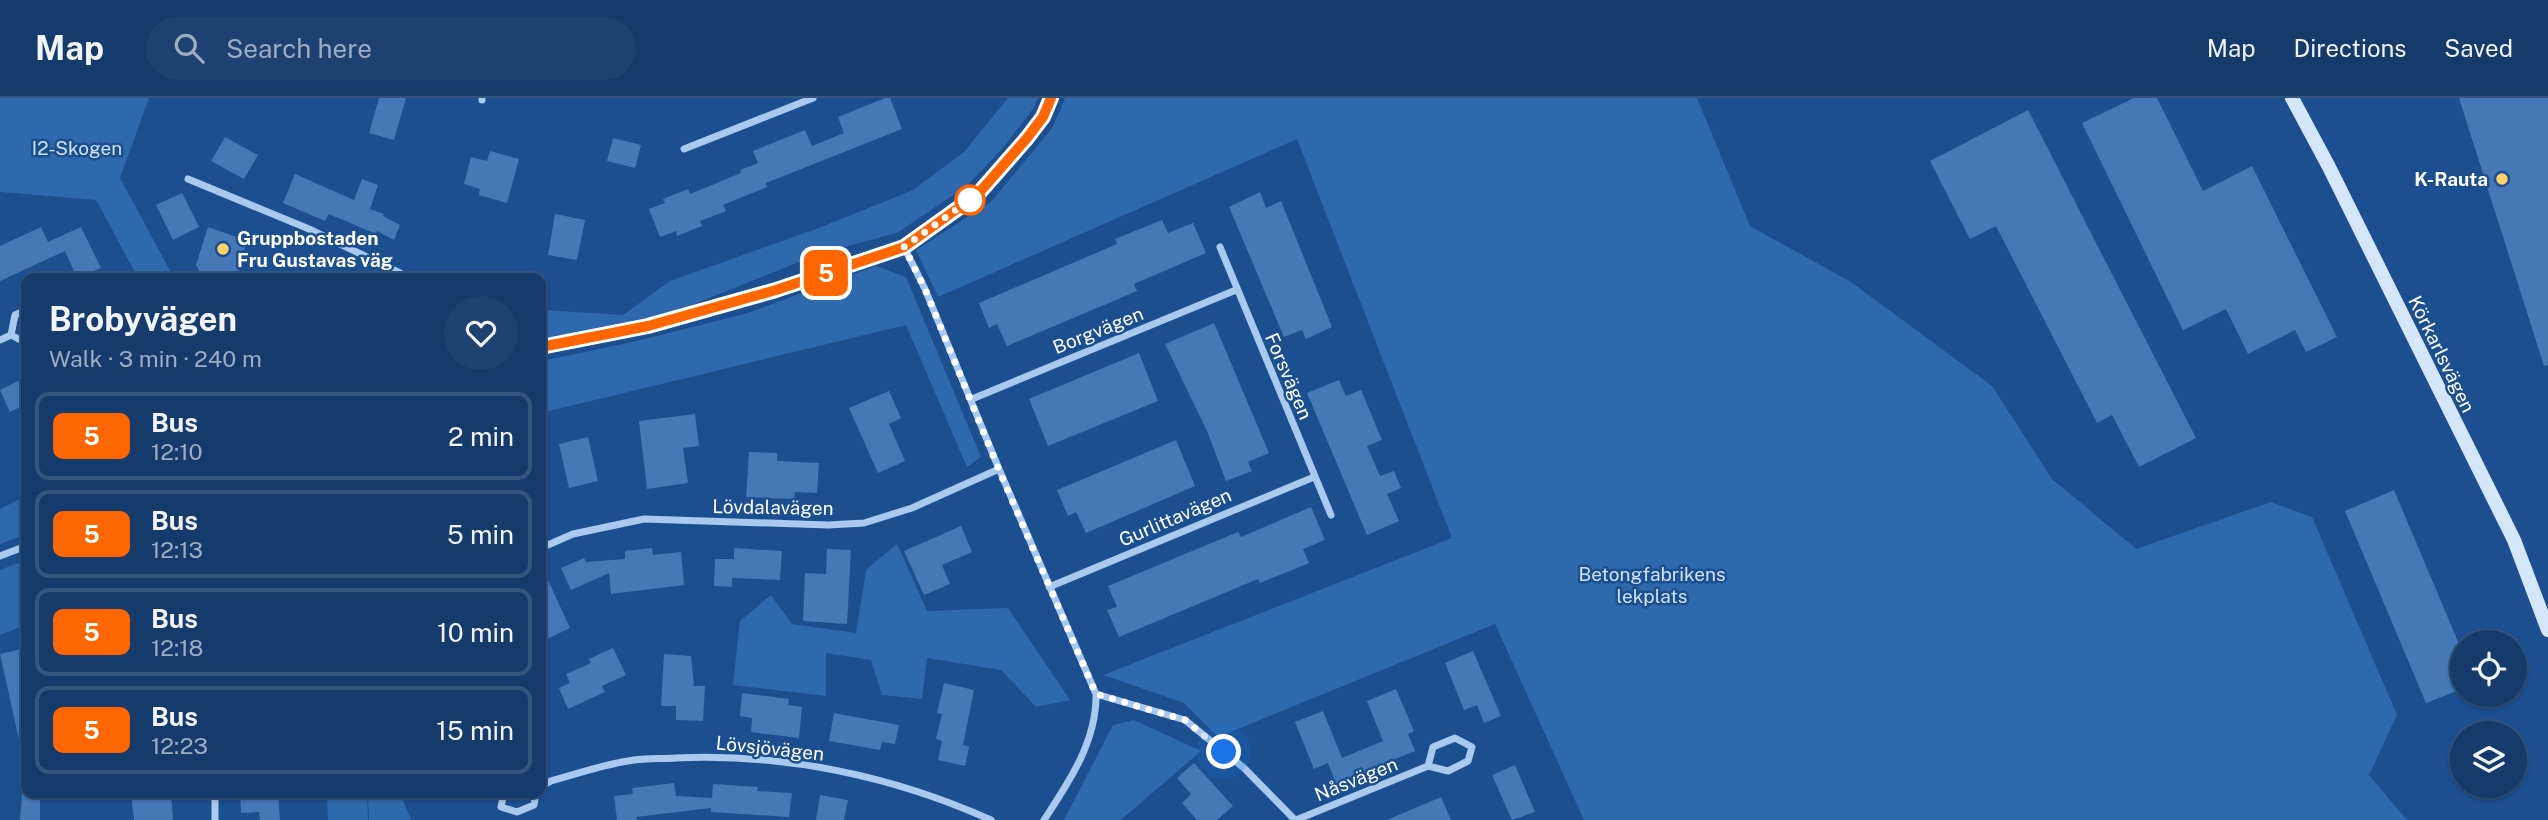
<!DOCTYPE html>
<html lang="en">
<head>
<meta charset="utf-8">
<style>
  :root { --surface:#143b6b; --page:#1d4271; --text:#f1f3f6; --muted:#9dadc1; --line:#33557e }
  body { margin:0; font-family:"Public Sans",sans-serif; background:var(--page); color:var(--text); height:100vh; display:flex; flex-direction:column; font-size:26px; white-space:nowrap }
  * { box-sizing:border-box; margin:0 }
  p { font-size:23px; color:var(--muted) }
  .icon { flex:none; width:38px; height:38px; fill:none; stroke:currentColor; stroke-width:2; stroke-linecap:round; stroke-linejoin:round }
  .map { position:relative; flex:1; overflow:hidden }
  .panel { position:absolute; left:21px; top:175px; width:525px; height:525px; display:flex; flex-direction:column; background:var(--surface); border-radius:14px; box-shadow:0 2px 5px #0004,0 0 0 2px var(--line) }
  .panel>* { flex:none }
  .badge { padding:0 14px; border-radius:10px; font-size:24px; line-height:46px }
  .buttons { position:absolute; left:2450px; top:532px; display:grid; gap:14px }
  .buttons a { display:grid; place-items:center; width:77px; height:77px; border-radius:50%; background:var(--surface); box-shadow:0 2px 5px #0004,0 0 0 2px var(--line); font-size:35px }
  .you { position:absolute; width:35px; height:35px; margin:-18px; border:5px solid #fff; border-radius:50%; background:#1a73e8; box-shadow:0 0 0 10px #1a73e833 }
  .map>.badge { position:absolute; translate:-50% -50%; box-shadow:0 0 0 4px #fff }
  .round { display:grid; place-items:center; flex:none; width:74px; height:74px; border-radius:37px; background:var(--page) }
  .head { display:flex; align-items:center; justify-content:space-between; height:119px; padding:0 28px }
  h1 { font-size:33px; font-weight:700; line-height:52px }
  ul { padding:0; list-style:none }
  li { display:flex; align-items:center; gap:21px; height:88px; margin:0 14px 10px; padding:0 14px; border:4px solid var(--line); border-radius:14px }
  li div { flex:1 }
  li b { display:block; font-size:26px }
  li em { font-style:normal }
  li .badge { min-width:77px; font-weight:700; text-align:center }
  header { display:flex; align-items:center; gap:42px; box-sizing:border-box; height:98px; padding:0 35px; background:var(--surface); border-bottom:2px solid var(--line) }
  header strong { font-size:33px }
  nav { display:flex; gap:38px; margin-inline-start:auto; font-size:24px }
  .search { width:490px; height:63px; background:var(--page); display:flex; align-items:center; gap:18px; box-sizing:border-box; padding:0 24px; border-radius:38px; color:var(--muted); font-size:26px }
  .map>svg:first-child { display:block }
  .green { fill:#2e69ad }
  .building { fill:#4478b7 }
  .lines { fill:none; stroke-linecap:round; stroke-linejoin:round }
  .street { stroke:#a9c9ee; stroke-width:7 }
  .secondary { stroke:#d6e6fa; stroke-width:14 }
  .line-casing { stroke:#fff; stroke-width:16 }
  .line { stroke:#f60; stroke-width:10 }
  .walk { stroke:#fff; stroke-width:7; stroke-dasharray:0 12.6 }
  .poi-dot { fill:#ffd166; stroke:#1b4f8f; stroke-width:2.5 }
  .stop-dot { fill:#fff; stroke:#f60; stroke-width:3.5 }
  .labels { text-anchor:middle; dominant-baseline:central; stroke-width:5; stroke-linejoin:round; paint-order:stroke }
  .park-label { font-size:19px; fill:#cfe3fa; stroke:#1b4f8f }
  .poi-label { font-size:19px; font-weight:bold; fill:#fff; stroke:#1b4f8f; text-anchor:end }
  .street-label { font-size:19px; fill:#fff; stroke:#1b4f8f }
</style>
</head>
<body>
<header>
<strong>Map</strong>
<div class="search"><svg class="icon" aria-label="search" viewBox="0 0 24 24"><circle cx="10" cy="10" r="6"/><path d="M15 15l6 6"/></svg>Search here</div>
<nav><a>Map</a><a>Directions</a><a>Saved</a></nav>
</header>
<div class="map">
<svg width="2548" height="722" viewBox="0 0 2548 722">
  <rect width="100%" height="100%" fill="#1b4f8f"/>
  <!-- green -->
  <path class="green" d="M0,0H149L120,80L174,180H138L96,102L0,94Z
    M1008,0H1038L1033,11L1002,51L968,87L897,135L824,154L679,212L618,230L541,240V212L623,217L670,183L824,128L913,92L964,54Z
    M1065,0H1697L1750,128L1851,184L1992,288L2052,381L2136,451L2271,404L2312,419L2397,617L2369,677L2407,722H1584L1495,526L1218,639L1184,605L1103,577L1452,440L1297,41L938,199L916,152L991,104L1053,29Z
    M876,168L906,179L981,359L967,369L906,227L541,315V263L633,244L748,215Z
    M26,398V436L0,446V411Z
    M897,446L927,513L1008,510L1070,602L1036,609L1001,572L927,560L922,601L882,597L871,562L826,555V598L733,587L740,523L771,497L792,526L856,535L866,472Z
    M26,462V527L0,537V472Z
    M1134,622L1201,653L1121,722H1064L1113,627Z
    M327,695H367L368,722H328Z
    M368,695H400L411,722H369Z"/>
  <!-- building -->
  <path class="building" d="M379,0H406L394,42L369,35Z
    M885,0H890L902,31L766,85L767,89L723,107L726,113L700,123L702,128L677,138L676,133L660,139L649,111L665,105L663,101L688,91L690,96L741,75L740,72L758,65L753,53L805,32L812,48L844,35L838,19Z
    M2134,0H2157L2203,93L2252,68L2337,239L2306,254L2295,232L2248,256L2226,211L2183,232L2082,25Z
    M2459,0H2548V267L2544,268Z
    M2028,12L2196,340L2139,369L2112,317L2097,325L1996,128L1970,141L1930,63Z
    M225,39L258,57L244,81L211,63Z
    M613,40L641,47L635,70L607,63Z
    M490,53L519,61L507,105L479,97L480,91L464,86L471,59L487,63Z
    M295,76L354,102L362,81L378,87L370,111L384,116L383,118L400,127L394,142L377,133L376,136L329,116L325,123L283,105Z
    M1260,94L1266,110L1281,103L1332,229L1306,241L1302,232L1284,239L1229,109Z
    M182,95L199,129L173,142L156,107Z
    M555,116L585,122L577,162L548,157Z
    M1162,122L1168,135L1193,125L1206,155L1134,186L1137,193L1007,248L997,226L989,230L979,205L1117,146L1115,141Z
    M41,129L48,144L81,129L101,170L77,180L65,153L0,183V148Z
    M208,129L248,143L237,169L242,180H203L196,167Z
    M1214,225L1269,355L1248,364L1252,373L1226,383L1207,333L1165,246Z
    M1139,255L1158,303L1048,348L1029,301Z
    M26,279V306L10,314L0,292Z
    M1339,282L1346,298L1361,292L1382,342L1367,348L1380,378L1394,373L1401,390L1387,396L1399,423L1367,437L1307,295Z
    M889,293L901,320L889,326L905,363L878,375L849,310Z
    M695,316L699,348L683,350L688,385L647,391L639,323Z
    M588,339L598,383L569,390L559,346Z
    M1176,342L1195,388L1086,435L1076,414L1068,418L1057,392Z
    M749,354L777,355V363L819,365L817,395L795,394L794,401L746,399Z
    M2394,392L2462,553V591L2426,605L2345,413Z
    M1311,409L1325,442L1303,451L1309,465L1260,485L1258,481L1119,539L1107,512L1117,509L1108,488L1238,434L1241,439Z
    M961,428L972,454L942,467L950,486L924,497L904,453Z
    M652,450L653,457L681,454L684,487L611,496L609,475L571,492L561,470L584,460L586,464L625,461V453Z
    M734,450L782,453L780,482L732,480V489L714,488L715,461H734Z
    M827,451L851,452L847,526L803,523L805,475L826,476Z
    M541,467L570,530L545,542L541,532Z
    M26,550V646H20L0,556Z
    M613,550L626,577L602,588L605,594L568,611L559,590L570,585L566,576L591,565L589,561Z
    M1473,553L1501,618L1484,625L1477,607L1464,612L1445,565Z
    M664,556L691,558L694,588H705L703,623L676,622V608H661Z
    M944,585L974,592L963,647L969,649L965,668L938,662L942,643L936,641L942,616L937,615Z
    M1396,591L1414,633L1408,636L1415,653L1336,685L1328,665L1314,671L1295,624L1323,613L1342,660L1383,643L1367,603Z
    M742,595L789,601L788,607L802,609L799,640L751,634L752,620L740,618Z
    M834,615L899,627L895,646L882,644L880,652L829,643Z
    M1194,665L1233,708L1217,722H1197L1182,705L1191,696L1177,680Z
    M1515,667L1535,714L1512,722L1492,677Z
    M674,685L676,698L712,700L713,686L758,689L757,693L792,695L789,719L711,714V710L636,719L637,722H617L614,698L633,696L632,690Z
    M131,695H171L173,722H134Z
    M240,695H278L280,722H260L259,714L241,715Z
    M22,696H40V722H20Z
    M820,697L848,702L844,722H816Z
    M1441,699L1451,722H1387Z"/>
  <g class="lines">
    <!-- street -->
    <path class="street" d="M482,2V0
      M684,51L813,0
      M188,81L309,131L400,175L403,180
      M904,149L925,191L999,371L1096,596C1097,643 1069,684 1044,722
      M1220,149L1331,417
      M11,237L15,217L26,212
      M11,237L26,245
      M0,242L11,237
      M541,249L647,228L776,192L904,149L978,96L1011,61L1043,19L1051,0
      M972,301L1236,192
      M541,450L573,436L644,421L828,427L864,425L912,410L999,371
      M0,458L26,448
      M1049,489L1314,379
      M1096,596L1185,622L1244,670L1295,722
      M541,688L551,683C576,676 602,667 628,663C643,660 660,661 676,660C784,655 893,678 991,722
      M215,695V722
      M504,695L501,709L517,714L534,707L536,695
      M1296,722L1428,668L1448,673L1468,663L1472,649L1455,640L1433,649L1428,668"/>
    <!-- secondary -->
    <path class="secondary" d="M2292,0L2329,69L2514,442L2548,532"/>
  </g>
  <g class="lines">
    <defs>
      <path id="line" d="M541,249L648,228L776,192L904,149L978,96L1027,40L1043,19L1051,0"/>
    </defs>
    <!-- line casing -->
    <use href="#line" class="line-casing"/>
    <!-- line -->
    <use href="#line" class="line"/>
    <!-- walk -->
    <path class="walk" d="M970,102L978,96L904,149L925,191L999,372L1096,596L1185,622L1224,654"/>
  </g>
  <!-- markers -->
  <g class="poi-dot">
    <circle cx="2502" cy="81" r="7"/>
    <circle cx="223" cy="151" r="7"/>
  </g>
  <circle class="stop-dot" cx="970" cy="102" r="14"/>
  <g class="labels">
    <!-- park labels -->
    <g class="park-label">
      <text x="77" y="50">I2-Skogen</text>
      <text x="1652" y="476">Betongfabrikens<tspan x="1652" dy="22">lekplats</tspan></text>
    </g>
    <!-- poi labels -->
    <g class="poi-label">
      <text x="2488" y="81">K-Rauta</text>
      <text x="237" y="140" text-anchor="start">Gruppbostaden<tspan x="237" dy="22">Fru Gustavas väg</tspan></text>
    </g>
    <!-- street labels -->
    <g class="street-label">
      <text transform="translate(1098 232) rotate(-22)">Borgvägen</text>
      <text transform="translate(2442 256) rotate(64)">Körkarlsvägen</text>
      <text transform="translate(1289 278) rotate(67)">Forsvägen</text>
      <text transform="translate(773 409) rotate(1)">Lövdalavägen</text>
      <text transform="translate(1175 419) rotate(-23)">Gurlittavägen</text>
      <text transform="translate(770 650) rotate(6)">Lövsjövägen</text>
      <text transform="translate(1356 681) rotate(-22)">Nåsvägen</text>
    </g>
  </g>
</svg>
<div class="buttons">
<a><svg class="icon" aria-label="locate" viewBox="0 0 24 24"><circle cx="12" cy="12" r="6"/><path d="M12 2v4M12 18v4M2 12h4M18 12h4"/></svg></a>
<a><svg class="icon" aria-label="layers" viewBox="0 0 24 24"><path d="M12 4l9 5-9 5-9-5zM3 14l9 5 9-5"/></svg></a>
</div>
<div class="you" style="left:1224px;top:654px"></div>
<b class="badge" style="left:826px;top:175px;background:#f60;color:#fff">5</b>
<section class="panel">
<div class="head"><div><h1>Brobyvägen</h1><p>Walk · 3 min · 240 m</p></div><a class="round"><svg class="icon" aria-label="heart" viewBox="0 0 24 24"><path d="M12 20l-8-8c-3-5 5-10 8-4 3-6 11-1 8 4z"/></svg></a></div>
<ul>
<li><span class="badge" style="background:#f60;color:#fff">5</span><div><b>Bus</b><p>12:10</p></div><em>2 min</em></li>
<li><span class="badge" style="background:#f60;color:#fff">5</span><div><b>Bus</b><p>12:13</p></div><em>5 min</em></li>
<li><span class="badge" style="background:#f60;color:#fff">5</span><div><b>Bus</b><p>12:18</p></div><em>10 min</em></li>
<li><span class="badge" style="background:#f60;color:#fff">5</span><div><b>Bus</b><p>12:23</p></div><em>15 min</em></li>
</ul>
</section>
</div>
</body>
</html>
